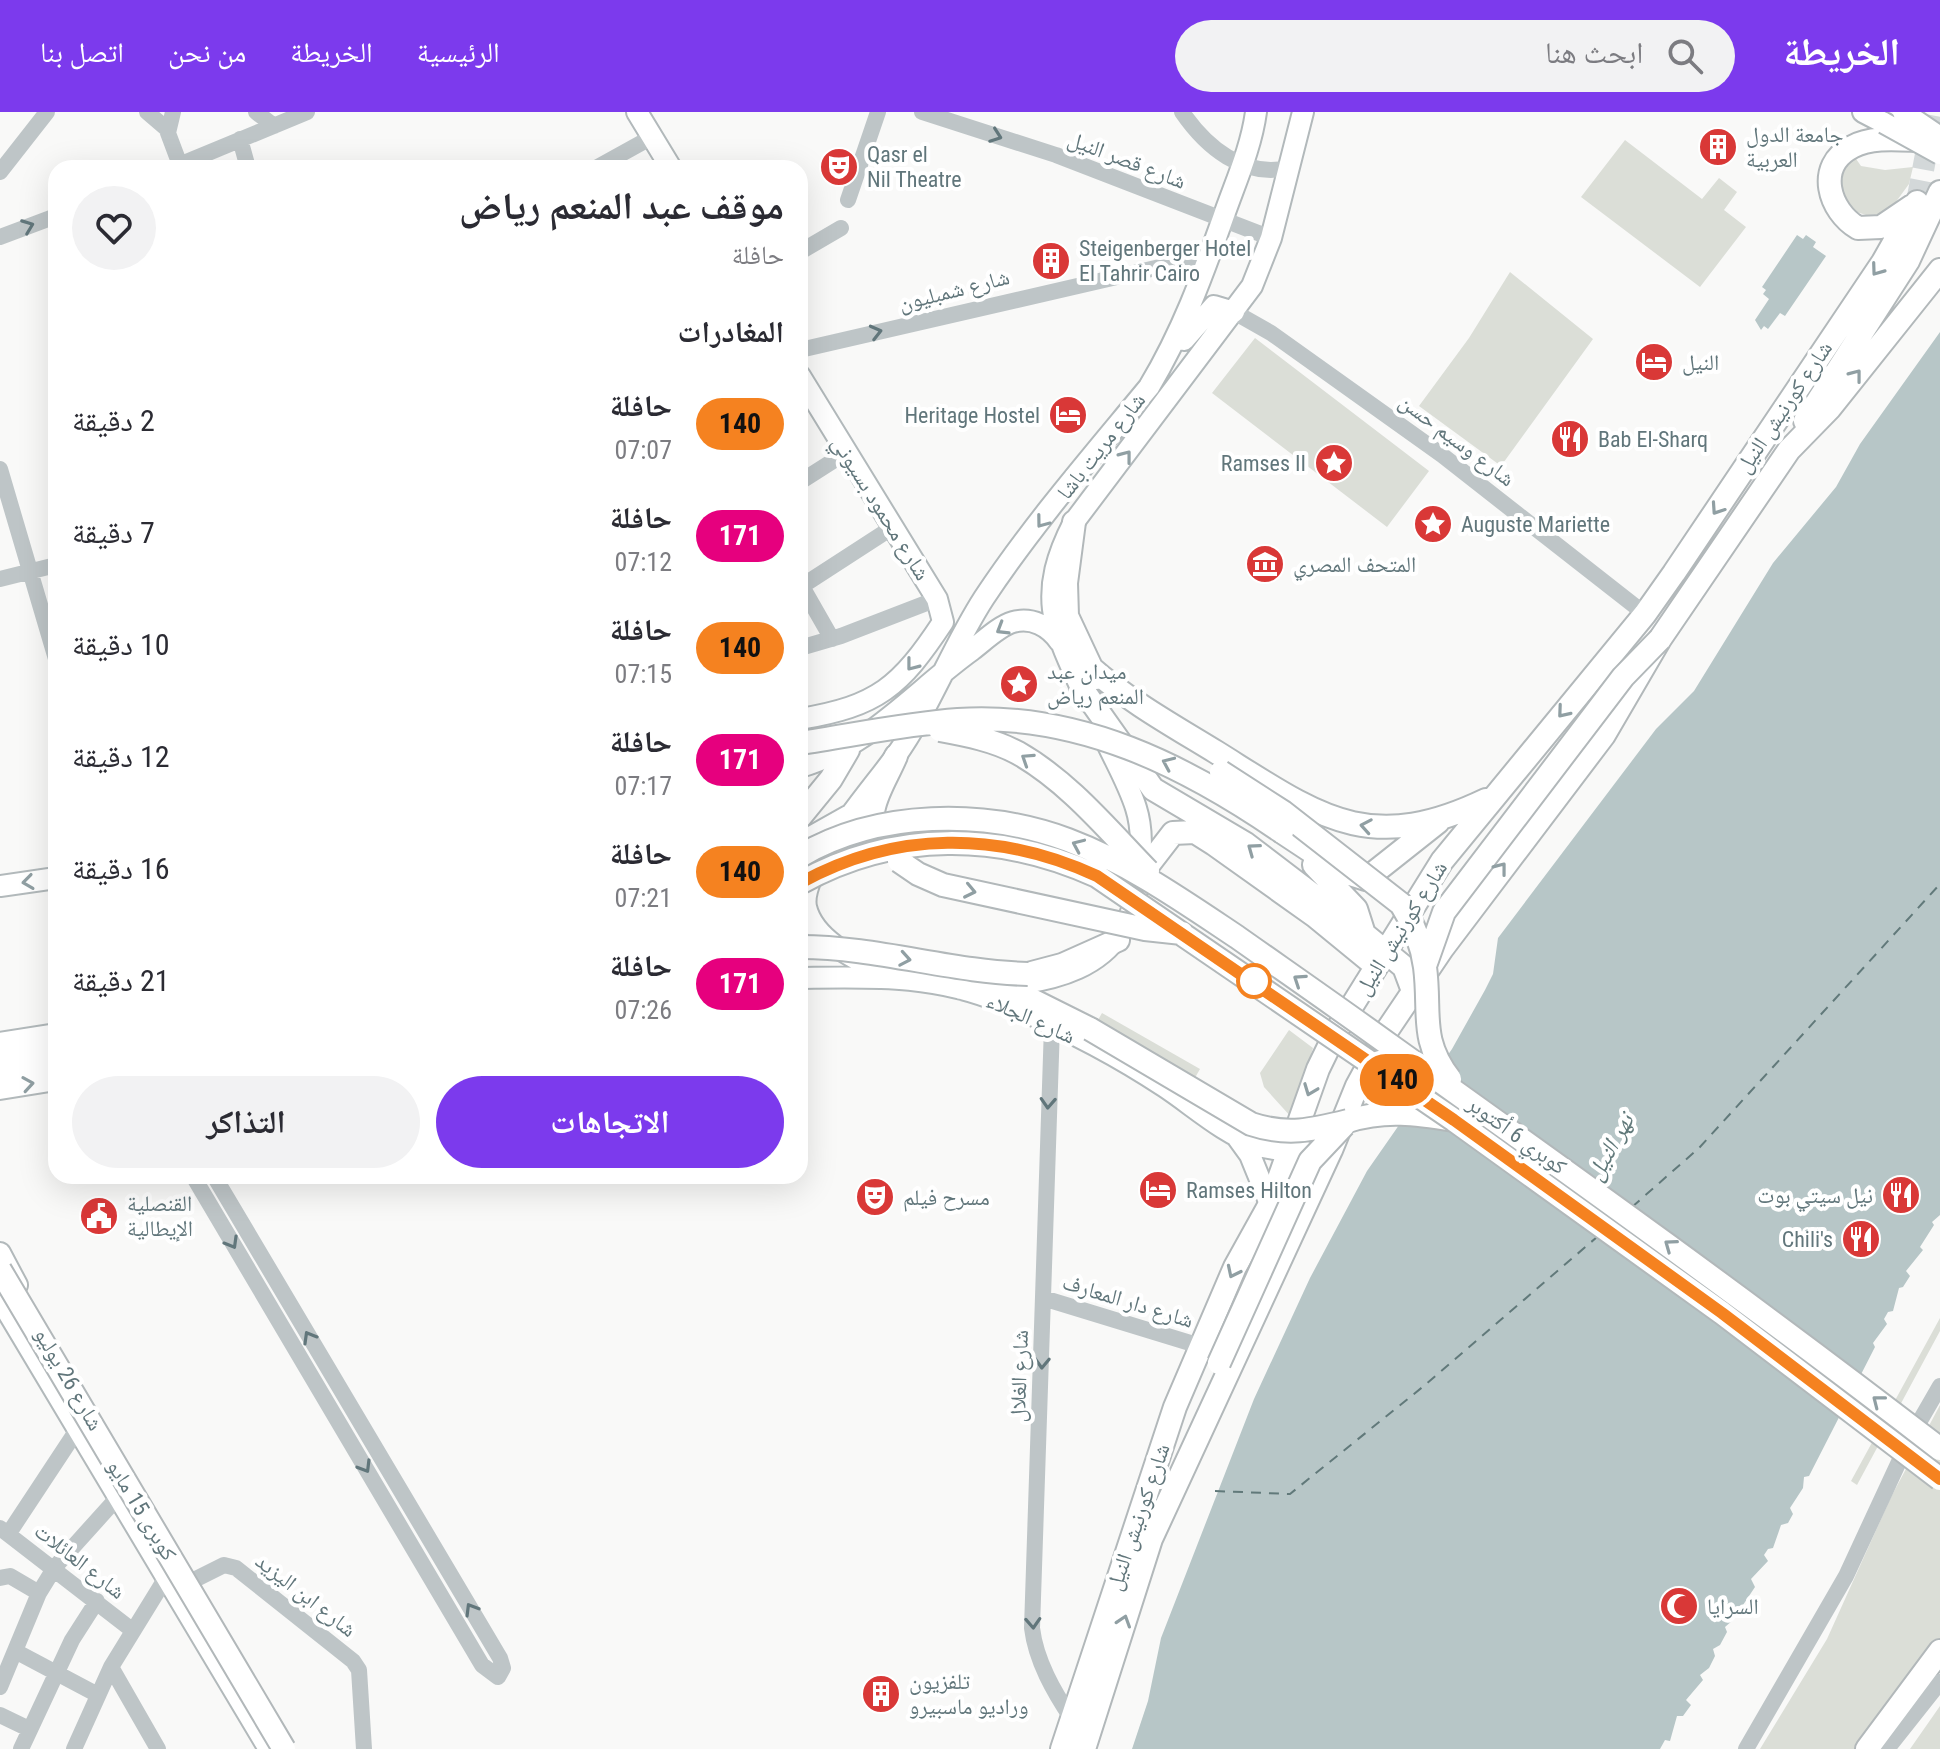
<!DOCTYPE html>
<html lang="ar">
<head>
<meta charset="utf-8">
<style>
  :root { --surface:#fff; --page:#f2f2f3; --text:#2b2b33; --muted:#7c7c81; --accent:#7c3aed }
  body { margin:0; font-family:"Roboto Condensed","Noto Naskh Arabic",sans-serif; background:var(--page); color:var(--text); direction:rtl; height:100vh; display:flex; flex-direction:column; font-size:30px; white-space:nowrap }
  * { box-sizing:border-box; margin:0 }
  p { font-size:26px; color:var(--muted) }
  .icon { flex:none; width:44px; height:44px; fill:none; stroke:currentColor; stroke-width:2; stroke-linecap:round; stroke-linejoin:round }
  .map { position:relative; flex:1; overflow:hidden; direction:ltr }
  .details { position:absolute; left:48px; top:48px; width:760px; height:1024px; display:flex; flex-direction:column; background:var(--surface); border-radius:24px; box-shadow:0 8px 32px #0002; direction:rtl }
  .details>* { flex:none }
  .badge { padding:0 16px; border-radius:26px; font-size:28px; line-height:52px }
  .map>.badge { position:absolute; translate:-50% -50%; box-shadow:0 0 0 4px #fff }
  h2 { padding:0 24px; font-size:30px; line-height:72px }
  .round { display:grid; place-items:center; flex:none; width:84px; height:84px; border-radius:42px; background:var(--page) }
  .overview { display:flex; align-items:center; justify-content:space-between; height:136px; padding:0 24px }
  h1 { font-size:38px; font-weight:700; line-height:60px }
  .button { display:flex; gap:16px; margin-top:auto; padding:16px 24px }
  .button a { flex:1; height:92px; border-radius:48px; background:var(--accent); color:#fff; font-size:32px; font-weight:700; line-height:92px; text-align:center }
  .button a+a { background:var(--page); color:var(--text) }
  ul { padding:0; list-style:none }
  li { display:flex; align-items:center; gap:24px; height:112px; padding:0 24px }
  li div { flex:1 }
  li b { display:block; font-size:30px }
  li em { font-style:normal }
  li .badge { min-width:88px; font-weight:700; text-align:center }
  header { display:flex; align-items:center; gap:48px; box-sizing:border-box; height:112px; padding:0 40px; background:var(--accent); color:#fff }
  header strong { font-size:38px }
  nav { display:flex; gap:44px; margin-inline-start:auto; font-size:28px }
  .search { width:560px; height:72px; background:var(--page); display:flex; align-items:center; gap:20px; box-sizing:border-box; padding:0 28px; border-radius:44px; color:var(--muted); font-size:30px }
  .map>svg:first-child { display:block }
  .green { fill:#dbded7 }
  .water { fill:#b7c6c7 }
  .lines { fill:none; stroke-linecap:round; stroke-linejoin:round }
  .ferry { stroke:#61797a; stroke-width:2; stroke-dasharray:10 8; stroke-linecap:butt }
  .highway-tunnel { stroke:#d3d8d9; stroke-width:22; stroke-dasharray:22 11; stroke-linecap:butt }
  .major-casing { stroke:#b2b9bb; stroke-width:24 }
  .highway-casing { stroke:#b2b8ba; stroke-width:26 }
  .minor { stroke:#bec5c7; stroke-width:16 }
  .major { stroke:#fff; stroke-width:20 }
  .highway { stroke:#fff; stroke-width:22 }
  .major-bridge-casing { stroke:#b2b9bb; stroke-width:24; stroke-linecap:butt }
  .highway-bridge-casing { stroke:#b2b8ba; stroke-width:26; stroke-linecap:butt }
  .major-bridge { stroke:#fff; stroke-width:20 }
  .highway-bridge { stroke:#fff; stroke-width:22 }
  .oneway { stroke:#61767b }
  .oneway2 { stroke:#909fa3 }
  .line-casing { stroke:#fff; stroke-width:18 }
  .line { stroke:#f58220; stroke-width:12 }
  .stop-dot { fill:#fff; stroke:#f58220; stroke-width:4 }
  .labels { text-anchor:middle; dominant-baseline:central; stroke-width:8; stroke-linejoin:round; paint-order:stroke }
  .poi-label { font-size:22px; fill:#61767b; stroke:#fff; text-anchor:start }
  .street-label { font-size:22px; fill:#61767b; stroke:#fff }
  .water-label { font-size:24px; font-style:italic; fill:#61797a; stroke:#fff }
</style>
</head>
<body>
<header>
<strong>الخريطة</strong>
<div class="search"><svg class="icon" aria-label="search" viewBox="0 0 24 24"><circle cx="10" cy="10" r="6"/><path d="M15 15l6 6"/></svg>ابحث هنا</div>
<nav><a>الرئيسية</a><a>الخريطة</a><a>من نحن</a><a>اتصل بنا</a></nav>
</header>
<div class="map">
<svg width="1940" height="1637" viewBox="0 0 1940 1637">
  <rect width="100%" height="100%" fill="#f9f9f8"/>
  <!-- green -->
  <path class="green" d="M1625,28L1702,87L1719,66L1737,80L1724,98L1746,115L1700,175L1581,85Z
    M1854,44L1861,54L1885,58L1913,55L1909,72L1887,102L1866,103L1847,97L1838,80V61Z
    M1510,160L1593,227L1501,354L1419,294L1469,226Z
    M1255,226L1429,359L1387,415L1212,281Z
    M1102,901L1200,957L1192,971L1094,915Z
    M1289,918L1313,936L1292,1006L1264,975L1260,961Z
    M1940,1206V1219L1857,1373L1851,1369Z
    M1940,1293V1527L1860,1637H1760L1827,1527L1891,1385Z
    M1940,1594V1637H1910Z"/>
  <!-- water -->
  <path class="water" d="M1797,123L1803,127L1806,123L1816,130L1813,135L1826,144L1785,204L1780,201L1768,217L1764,214L1761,218L1755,208L1769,187L1763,182L1766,178L1762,175Z
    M1940,220V1103L1932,1110L1934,1113L1920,1135L1923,1138L1906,1159L1910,1164L1903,1175L1899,1176L1893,1199L1888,1200L1884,1207L1887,1212L1873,1231L1875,1235L1809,1364L1804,1365L1803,1376L1790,1396L1793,1402L1788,1411L1781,1413L1773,1436L1768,1437L1764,1443L1768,1449L1751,1467L1755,1475L1733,1508L1725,1515L1727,1520L1720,1533L1713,1537L1715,1544L1709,1556L1700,1563L1703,1568L1686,1588L1691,1593L1683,1604H1677L1670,1629L1665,1628L1660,1637H1132L1148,1589L1161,1526L1254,1287L1310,1166L1367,1059L1452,937L1485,878L1493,862L1498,826L1656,617L1694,579L1773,451L1836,375L1860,332Z"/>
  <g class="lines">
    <!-- ferry -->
    <path class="ferry" d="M1632,1095L1699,1036L1940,772
      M1215,1379L1290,1382L1425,1273L1597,1125"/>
    <!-- highway-tunnel -->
    <path class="highway-tunnel" d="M1917,90L1934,0"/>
    <defs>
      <path id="major" d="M637,0L671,56
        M1863,0L1884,11
        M1184,228L1214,194L1234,200
        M800,264L937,487L943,510C900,575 878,594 800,607
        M1087,589C1054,518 1035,485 1074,410L1252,174L1271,126L1303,0
        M800,655C868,636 916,578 972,538C984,529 999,514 1013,510C1032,505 1049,514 1060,530
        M800,731L848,704
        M0,774L56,766
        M888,863C860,849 814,830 806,795C799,759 874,675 895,645C930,596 951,537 984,486C1033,412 1093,343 1149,275C1182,220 1202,165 1223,106C1235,71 1251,37 1256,0
        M800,866C873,865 934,862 1003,891C1059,913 1115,942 1165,975C1195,995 1223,1021 1257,1033C1280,1041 1306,1038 1330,1038
        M961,877C1044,872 1130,865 1139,763C1141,740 1143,718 1136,696C1128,670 1112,644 1101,618
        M0,931L56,922
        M0,977L56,968
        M1237,1025L1250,1043L1270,1092
        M0,1141L17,1173
        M0,1187L269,1637"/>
      <path id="highway" d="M1912,94L1881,115L1858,116C1829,99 1815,54 1852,35C1870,25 1895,27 1915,28
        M1805,309L1908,149L1940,80
        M1074,410L1066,471L1067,504L1096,566
        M1090,555C1130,590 1172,613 1216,640C1317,703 1367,745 1486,688
        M1081,575L1153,677L1246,732L1364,822L1404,855L1413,879
        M800,705L831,667L848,638
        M1282,720L1341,759L1366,767L1438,710
        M881,731C860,702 884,673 896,644
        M1314,753L1356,797L1364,822
        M1139,765L1173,721L1195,720L1214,732L1315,804L1376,854
        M1028,862L1062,853L1118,828
        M1002,890L1032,888L1090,917
        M0,944L56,935
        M0,960L56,952
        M1348,1009C1385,997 1417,1002 1454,1008
        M1062,1637L1175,1295L1235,1155L1270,1092L1318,957L1337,918L1442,749L1645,502L1674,461L1883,150L1917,90
        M1084,1637L1151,1427L1331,1038L1357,974L1388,917L1442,837L1604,623L1660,527L1789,338L1830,296L1940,158
        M1867,1637L1940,1539"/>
    </defs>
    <!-- major casing -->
    <use href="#major" class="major-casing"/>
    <!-- highway casing -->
    <use href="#highway" class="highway-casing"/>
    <!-- minor -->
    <path class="minor" d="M147,0L168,18
      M173,0L168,21L180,53
      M256,0L274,14
      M922,0L1056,43L1271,126
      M1182,0C1206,35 1243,66 1288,56
      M240,27L248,56
      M172,56L307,0
      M596,56L652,25
      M0,60L47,0
      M848,88L878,0
      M0,125L56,104
      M800,140L841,116
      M1234,200L1271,221L1442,343L1645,502
      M800,238L1212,143
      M0,357L56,547
      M800,370L847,340
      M0,467L56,453
      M800,471L832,527
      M802,474L893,415
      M800,536L841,524L937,487
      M1052,914L1032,1516C1036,1549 1054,1580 1072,1607
      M193,1064L482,1553L498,1565L503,1556L500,1546L214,1064
      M1043,1186L1200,1234
      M0,1416L132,1518
      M9,1421L77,1318
      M0,1466L10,1464L39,1481
      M192,1469L224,1453L236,1456L353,1549L359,1558L364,1637
      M15,1539L98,1583
      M111,1555L158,1637
      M0,1575L39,1481L55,1455L118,1385
      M0,1603L29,1617
      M21,1637L72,1528L97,1489
      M74,1637L111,1555L167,1464
      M1746,1637L1846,1464L1910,1326L1940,1274
      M1887,1637L1940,1570"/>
    <!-- major -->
    <use href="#major" class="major"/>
    <!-- highway -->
    <use href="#highway" class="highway"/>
    <defs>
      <path id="major-bridge" d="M1903,0L1940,25
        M1884,11L1940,42"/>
      <path id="highway-bridge" d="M940,618C967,623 994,628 1018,641C1069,670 1108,718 1148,759
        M800,631C853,623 905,612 958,608C1079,600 1186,654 1282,720
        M1221,660L1283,700L1401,792C1413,811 1422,832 1425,855C1431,901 1419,927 1450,967
        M800,744C878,698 984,697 1068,728C1129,751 1183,789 1237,825C1288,861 1340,897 1391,934C1576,1066 1760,1198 1940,1337
        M899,749L918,762L943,773L1145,817L1182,821
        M800,771C895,718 1000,720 1097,764L1454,1008L1722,1201L1940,1367
        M800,835C877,835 951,860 1028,862
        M1426,851L1444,800L1623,565L1660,527
        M1090,917L1251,1012C1287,1024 1312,1018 1348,1009
        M0,1158L284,1637
        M1219,1251L1310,1049L1344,1013"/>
    </defs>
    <!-- major-bridge casing -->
    <use href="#major-bridge" class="major-bridge-casing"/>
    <!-- highway-bridge casing -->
    <use href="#highway-bridge" class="highway-bridge-casing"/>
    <!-- major-bridge -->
    <use href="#major-bridge" class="major-bridge"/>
    <!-- highway-bridge -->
    <use href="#highway-bridge" class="highway-bridge"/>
  </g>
  <!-- one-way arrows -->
  <defs><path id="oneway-chevron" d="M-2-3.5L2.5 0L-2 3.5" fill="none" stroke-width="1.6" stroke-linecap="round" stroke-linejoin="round" transform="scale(2)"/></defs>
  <g class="oneway">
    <use href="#oneway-chevron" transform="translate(996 24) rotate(20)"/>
    <use href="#oneway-chevron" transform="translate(28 114) rotate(-21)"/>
    <use href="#oneway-chevron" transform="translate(876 220) rotate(-14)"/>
    <use href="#oneway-chevron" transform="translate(1048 991) rotate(93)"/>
    <use href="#oneway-chevron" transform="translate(232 1131) rotate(60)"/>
    <use href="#oneway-chevron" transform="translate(309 1225) rotate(-120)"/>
    <use href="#oneway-chevron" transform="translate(1042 1251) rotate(92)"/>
    <use href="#oneway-chevron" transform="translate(365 1355) rotate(59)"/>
    <use href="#oneway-chevron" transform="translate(471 1497) rotate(-121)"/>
    <use href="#oneway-chevron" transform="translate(1033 1511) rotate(87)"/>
  </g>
  <g class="oneway2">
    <use href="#oneway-chevron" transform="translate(1877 158) rotate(126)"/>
    <use href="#oneway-chevron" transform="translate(1856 263) rotate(-52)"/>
    <use href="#oneway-chevron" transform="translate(1126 344) rotate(-52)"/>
    <use href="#oneway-chevron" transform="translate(1717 397) rotate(124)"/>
    <use href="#oneway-chevron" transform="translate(1042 410) rotate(127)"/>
    <use href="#oneway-chevron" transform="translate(1002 517) rotate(149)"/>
    <use href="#oneway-chevron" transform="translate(912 553) rotate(128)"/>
    <use href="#oneway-chevron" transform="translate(1563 600) rotate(130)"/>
    <use href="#oneway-chevron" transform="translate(1027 647) rotate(-147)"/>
    <use href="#oneway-chevron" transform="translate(1168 651) rotate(-156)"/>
    <use href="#oneway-chevron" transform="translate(1366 714) rotate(-170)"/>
    <use href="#oneway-chevron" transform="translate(1078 733) rotate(-156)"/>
    <use href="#oneway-chevron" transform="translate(1253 737) rotate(-144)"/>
    <use href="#oneway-chevron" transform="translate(1501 756) rotate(-52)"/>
    <use href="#oneway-chevron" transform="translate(28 770) rotate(172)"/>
    <use href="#oneway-chevron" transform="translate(970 779) rotate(12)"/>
    <use href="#oneway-chevron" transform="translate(905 847) rotate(10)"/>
    <use href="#oneway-chevron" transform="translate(1299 868) rotate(-146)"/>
    <use href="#oneway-chevron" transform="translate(28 972) rotate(-9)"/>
    <use href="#oneway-chevron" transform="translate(1310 978) rotate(111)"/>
    <use href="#oneway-chevron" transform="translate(1670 1133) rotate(-144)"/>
    <use href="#oneway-chevron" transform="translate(1233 1160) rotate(116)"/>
    <use href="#oneway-chevron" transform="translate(1878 1289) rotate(-142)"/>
    <use href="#oneway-chevron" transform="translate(1124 1509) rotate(-72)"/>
  </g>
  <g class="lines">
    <defs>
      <path id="line" d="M800,771C896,718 999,719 1097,764L1454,1008L1722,1201L1940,1367"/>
    </defs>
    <!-- line casing -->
    <use href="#line" class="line-casing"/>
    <!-- line -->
    <use href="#line" class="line"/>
  </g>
  <!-- icons -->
  <defs>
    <symbol id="building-disc" viewBox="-11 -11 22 22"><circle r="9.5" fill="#d93837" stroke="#fff"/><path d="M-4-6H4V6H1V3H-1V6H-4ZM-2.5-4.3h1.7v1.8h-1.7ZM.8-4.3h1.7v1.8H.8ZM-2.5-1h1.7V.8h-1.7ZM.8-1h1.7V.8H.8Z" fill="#fff"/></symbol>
    <symbol id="theatre-disc" viewBox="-11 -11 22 22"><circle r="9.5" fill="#d93837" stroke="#fff"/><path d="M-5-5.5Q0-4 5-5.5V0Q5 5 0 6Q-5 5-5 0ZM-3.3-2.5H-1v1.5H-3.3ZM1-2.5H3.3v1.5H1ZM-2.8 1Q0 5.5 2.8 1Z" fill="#fff"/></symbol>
    <symbol id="hotel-disc" viewBox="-11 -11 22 22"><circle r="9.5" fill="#d93837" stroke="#fff"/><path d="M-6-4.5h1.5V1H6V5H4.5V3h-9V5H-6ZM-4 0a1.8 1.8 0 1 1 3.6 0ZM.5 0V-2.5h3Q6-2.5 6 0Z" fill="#fff"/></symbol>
    <symbol id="restaurant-disc" viewBox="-11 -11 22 22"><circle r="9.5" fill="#d93837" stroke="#fff"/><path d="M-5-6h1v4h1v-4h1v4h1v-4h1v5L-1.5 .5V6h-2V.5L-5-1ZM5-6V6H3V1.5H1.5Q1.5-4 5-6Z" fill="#fff"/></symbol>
    <symbol id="sight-disc" viewBox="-11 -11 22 22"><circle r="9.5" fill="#d93837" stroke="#fff"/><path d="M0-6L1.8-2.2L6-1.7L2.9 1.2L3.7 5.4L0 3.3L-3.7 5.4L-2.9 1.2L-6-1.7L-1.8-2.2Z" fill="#fff"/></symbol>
    <symbol id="museum-disc" viewBox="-11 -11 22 22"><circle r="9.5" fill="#d93837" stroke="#fff"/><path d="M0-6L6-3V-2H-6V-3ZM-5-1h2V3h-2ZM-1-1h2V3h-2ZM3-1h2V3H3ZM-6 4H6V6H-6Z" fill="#fff"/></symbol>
    <symbol id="civic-disc" viewBox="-11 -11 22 22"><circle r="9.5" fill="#d93837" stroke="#fff"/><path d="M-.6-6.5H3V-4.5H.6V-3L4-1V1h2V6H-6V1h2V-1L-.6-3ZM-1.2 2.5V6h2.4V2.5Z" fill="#fff"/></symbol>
    <symbol id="mosque-disc" viewBox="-11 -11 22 22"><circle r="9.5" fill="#d93837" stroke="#fff"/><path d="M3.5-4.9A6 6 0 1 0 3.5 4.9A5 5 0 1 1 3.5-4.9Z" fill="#fff"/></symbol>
  </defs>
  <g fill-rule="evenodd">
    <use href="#building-disc" x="1696" y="13" width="44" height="44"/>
    <use href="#theatre-disc" x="817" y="33" width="44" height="44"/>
    <use href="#building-disc" x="1029" y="127" width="44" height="44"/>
    <use href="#hotel-disc" x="1632" y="228" width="44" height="44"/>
    <use href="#hotel-disc" x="1046" y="281" width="44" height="44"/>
    <use href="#restaurant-disc" x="1548" y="305" width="44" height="44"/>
    <use href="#sight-disc" x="1312" y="329" width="44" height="44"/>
    <use href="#sight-disc" x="1411" y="390" width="44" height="44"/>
    <use href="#museum-disc" x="1243" y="430" width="44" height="44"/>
    <use href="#sight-disc" x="997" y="550" width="44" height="44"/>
    <use href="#hotel-disc" x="1136" y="1056" width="44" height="44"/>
    <use href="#restaurant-disc" x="1879" y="1061" width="44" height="44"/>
    <use href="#theatre-disc" x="853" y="1063" width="44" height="44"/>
    <use href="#civic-disc" x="77" y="1082" width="44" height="44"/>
    <use href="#restaurant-disc" x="1839" y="1105" width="44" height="44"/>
    <use href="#mosque-disc" x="1657" y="1472" width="44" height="44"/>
    <use href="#building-disc" x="859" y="1560" width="44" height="44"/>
  </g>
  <!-- markers -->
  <circle class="stop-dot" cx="1254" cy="869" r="16"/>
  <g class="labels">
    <!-- poi labels -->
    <g class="poi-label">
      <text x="1746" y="22">جامعة الدول<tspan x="1746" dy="25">العربية</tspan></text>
      <text x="867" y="42">Qasr el<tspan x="867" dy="25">Nil Theatre</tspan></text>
      <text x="1079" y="136">Steigenberger Hotel<tspan x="1079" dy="25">El Tahrir Cairo</tspan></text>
      <text x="1682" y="250">النيل</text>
      <text x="1040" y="303" text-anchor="end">Heritage Hostel</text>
      <text x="1598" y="327">Bab El-Sharq</text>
      <text x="1306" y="351" text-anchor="end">Ramses II</text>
      <text x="1461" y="412">Auguste Mariette</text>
      <text x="1293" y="452">المتحف المصري</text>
      <text x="1047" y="559">ميدان عبد<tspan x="1047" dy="25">المنعم رياض</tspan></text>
      <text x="1186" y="1078">Ramses Hilton</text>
      <text x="1873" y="1083" text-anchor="end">نيل سيتي بوت</text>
      <text x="903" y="1085">مسرح فيلم</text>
      <text x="127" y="1091">القنصلية<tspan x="127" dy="25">الإيطالية</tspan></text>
      <text x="1833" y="1127" text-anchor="end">Chili's</text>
      <text x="1707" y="1494">السرايا</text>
      <text x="909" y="1569">تلفزيون<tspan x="909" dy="25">وراديو ماسبيرو</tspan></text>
    </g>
    <!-- street labels -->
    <g class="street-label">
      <text transform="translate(1127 48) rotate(21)">شارع قصر النيل</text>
      <text transform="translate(954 178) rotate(-14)">شارع شمبليون</text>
      <text transform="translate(1784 295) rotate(-56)">شارع كورنيش النيل</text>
      <text transform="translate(1457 328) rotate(37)">شارع وسيم حسن</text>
      <text transform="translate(1101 334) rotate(-52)">شارع مريت باشا</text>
      <text transform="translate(881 396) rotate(58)">شارع محمود بسيوني</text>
      <text transform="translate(1401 816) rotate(-58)">شارع كورنيش النيل</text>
      <text transform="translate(1031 906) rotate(24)">شارع الجلاء</text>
      <text transform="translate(1517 1023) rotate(36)">كوبري 6 أكتوبر</text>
      <text transform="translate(1128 1189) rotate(17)">شارع دار المعارف</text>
      <text transform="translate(1019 1264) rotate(-88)">شارع الغلال</text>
      <text transform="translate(69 1267) rotate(60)">شارع 26 يوليو</text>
      <text transform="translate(142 1398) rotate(59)">كوبرى 15 مايو</text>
      <text transform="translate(1138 1405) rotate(-71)">شارع كورنيش النيل</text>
      <text transform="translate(80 1449) rotate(38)">شارع العائلات</text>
      <text transform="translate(306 1483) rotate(38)">شارع ابن اليزيد</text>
    </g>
    <!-- water labels -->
    <g class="water-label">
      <text transform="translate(1610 1035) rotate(-61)">نهر النيل</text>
    </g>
  </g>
</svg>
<b class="badge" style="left:1397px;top:968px;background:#f58220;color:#111">140</b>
<section class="details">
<div class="overview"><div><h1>موقف عبد المنعم رياض</h1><p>حافلة</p></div><a class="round"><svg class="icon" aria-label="heart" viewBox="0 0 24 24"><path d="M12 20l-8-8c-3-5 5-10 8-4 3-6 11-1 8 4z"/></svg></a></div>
<h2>المغادرات</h2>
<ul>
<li><span class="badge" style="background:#f58220;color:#111">140</span><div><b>حافلة</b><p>07:07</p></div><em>2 دقيقة</em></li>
<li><span class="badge" style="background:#e6007e;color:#fff">171</span><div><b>حافلة</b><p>07:12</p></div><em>7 دقيقة</em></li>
<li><span class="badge" style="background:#f58220;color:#111">140</span><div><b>حافلة</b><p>07:15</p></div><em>10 دقيقة</em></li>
<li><span class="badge" style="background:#e6007e;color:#fff">171</span><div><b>حافلة</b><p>07:17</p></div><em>12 دقيقة</em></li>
<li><span class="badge" style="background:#f58220;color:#111">140</span><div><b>حافلة</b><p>07:21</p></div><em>16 دقيقة</em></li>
<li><span class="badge" style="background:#e6007e;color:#fff">171</span><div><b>حافلة</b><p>07:26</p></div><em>21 دقيقة</em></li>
</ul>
<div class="button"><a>الاتجاهات</a><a>التذاكر</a></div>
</section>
</div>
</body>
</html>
